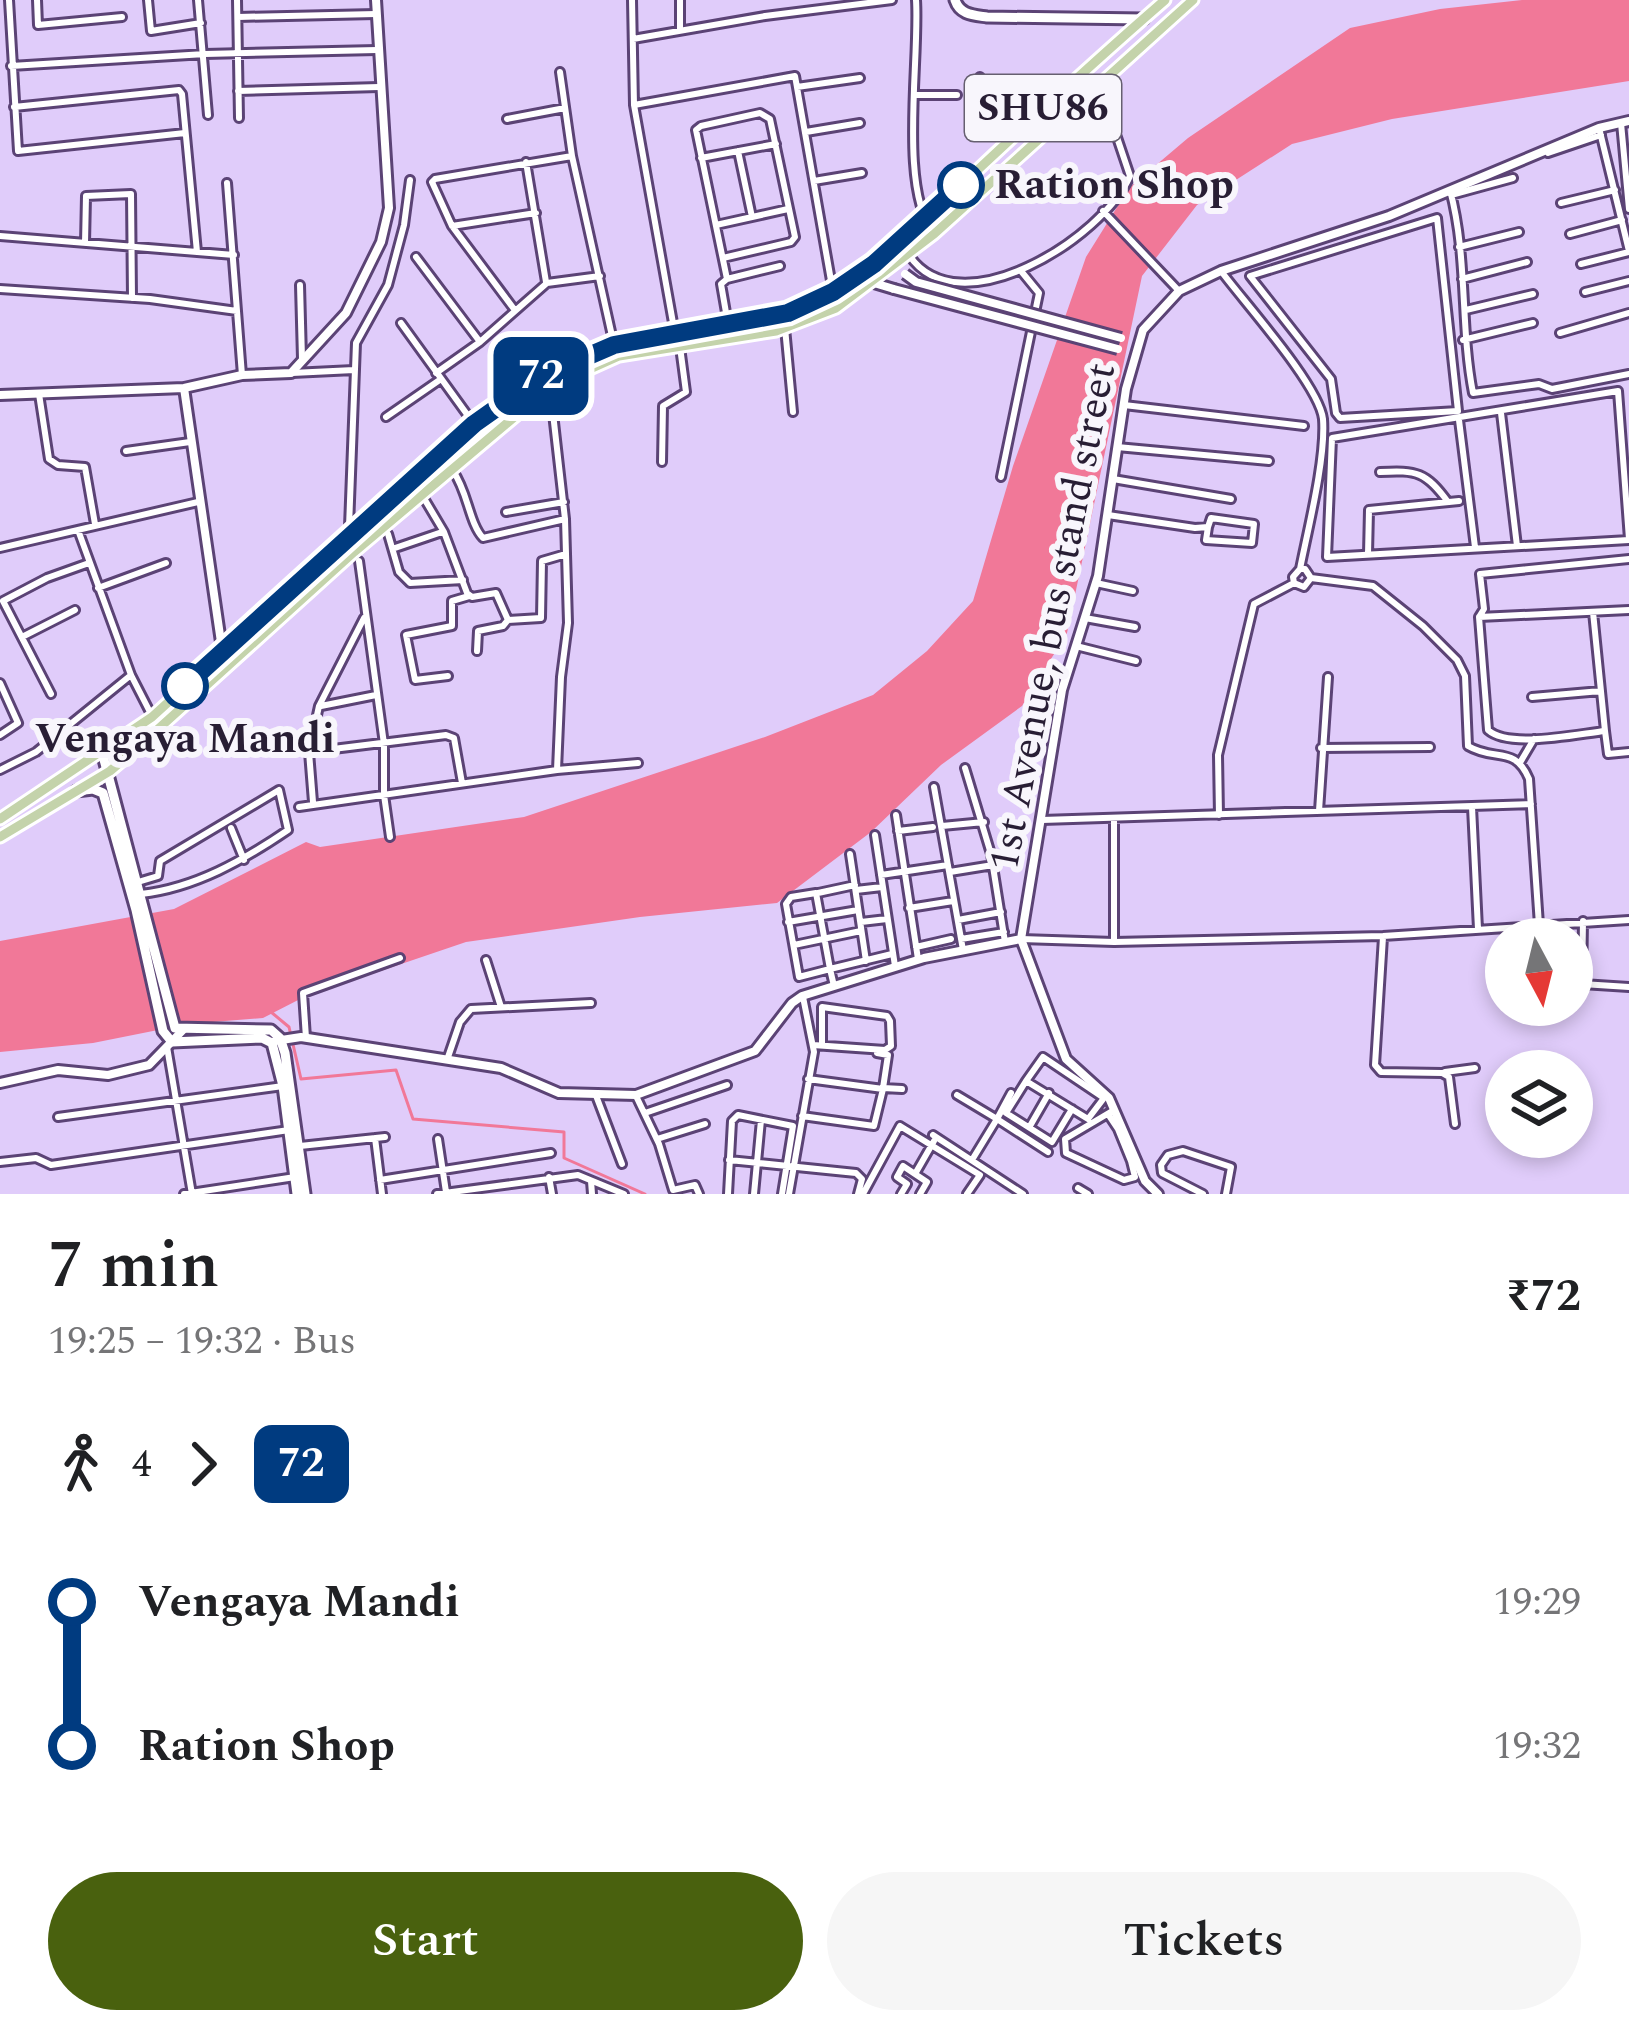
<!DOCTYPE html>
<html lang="en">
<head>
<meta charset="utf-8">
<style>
  :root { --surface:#fff; --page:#f6f6f6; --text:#202124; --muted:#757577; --accent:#49610e }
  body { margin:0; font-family:Spectral,serif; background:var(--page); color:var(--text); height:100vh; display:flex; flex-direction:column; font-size:45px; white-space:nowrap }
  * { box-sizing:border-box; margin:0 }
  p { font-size:39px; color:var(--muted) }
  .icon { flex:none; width:66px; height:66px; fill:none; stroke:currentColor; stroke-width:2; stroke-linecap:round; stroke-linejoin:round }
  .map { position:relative; height:1194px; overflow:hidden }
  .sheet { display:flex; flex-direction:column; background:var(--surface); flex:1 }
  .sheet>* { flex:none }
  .badge { padding:0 24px; border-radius:18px; font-size:42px; line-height:78px }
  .needle { width:78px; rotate:173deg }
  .fabs { position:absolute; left:1485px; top:918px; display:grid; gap:24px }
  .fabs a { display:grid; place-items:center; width:108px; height:108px; border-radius:50%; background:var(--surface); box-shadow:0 6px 18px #0003; font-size:60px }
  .map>.badge { position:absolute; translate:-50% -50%; box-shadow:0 0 0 6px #fff }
  .legs { display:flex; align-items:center; gap:18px; height:132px; padding:0 48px; font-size:39px }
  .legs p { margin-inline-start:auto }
  .head { display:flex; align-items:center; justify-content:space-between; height:204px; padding:0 48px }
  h1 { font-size:66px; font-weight:600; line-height:90px }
  .button { display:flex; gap:24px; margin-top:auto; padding:24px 48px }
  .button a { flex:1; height:138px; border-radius:72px; background:var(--accent); color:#fff; font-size:48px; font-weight:600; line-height:138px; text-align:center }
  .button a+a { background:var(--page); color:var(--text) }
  ul { padding:0 48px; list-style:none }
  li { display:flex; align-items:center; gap:42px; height:144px; font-size:45px }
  li i { display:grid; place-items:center; width:18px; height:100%; margin:0 15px; background:currentColor }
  li i::after { content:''; width:30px; height:30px; margin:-15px; border:9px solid; border-radius:50%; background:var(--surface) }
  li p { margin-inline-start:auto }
  li:first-child i { background:linear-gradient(#0000 50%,currentColor 0) }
  li:last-child i { background:linear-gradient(currentColor 50%,#0000 0) }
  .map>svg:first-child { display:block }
  .water { fill:#f17898 }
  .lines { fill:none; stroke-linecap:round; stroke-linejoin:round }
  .stream { stroke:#f17898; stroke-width:3 }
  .minor-casing { stroke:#5b4375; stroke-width:12 }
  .tertiary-casing { stroke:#5b4375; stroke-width:14 }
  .secondary-casing { stroke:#5b4375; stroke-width:15 }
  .primary-casing { stroke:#fff; stroke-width:15 }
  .minor { stroke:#fff; stroke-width:6 }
  .tertiary { stroke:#fff; stroke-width:8 }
  .secondary { stroke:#fff; stroke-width:9 }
  .primary { stroke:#c4d3ab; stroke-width:9 }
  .tertiary-bridge-casing { stroke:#5b4375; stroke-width:14; stroke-linecap:butt }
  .tertiary-bridge { stroke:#fff; stroke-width:8 }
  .line-1-casing { stroke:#fff; stroke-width:27 }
  .line-1 { stroke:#003b80; stroke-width:18 }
  .stop-1-dot { fill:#fff; stroke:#003b80; stroke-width:6 }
  .labels { text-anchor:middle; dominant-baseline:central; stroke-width:12; stroke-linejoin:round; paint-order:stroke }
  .shield { fill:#f8f6fc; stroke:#665f70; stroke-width:3 }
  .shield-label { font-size:39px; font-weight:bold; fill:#281e34 }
  .stop-label { font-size:42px; font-weight:bold; fill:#281e34; stroke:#f8f6fc; text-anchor:start }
  .street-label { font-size:42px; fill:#281e34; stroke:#f8f6fc }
</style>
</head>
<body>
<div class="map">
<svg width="1629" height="1194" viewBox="0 0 1629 1194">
  <rect width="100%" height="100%" fill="#e0ccfa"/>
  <!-- water -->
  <path class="water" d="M1522,0H1629V81L1392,119L1292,144L1197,205L1142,276L1067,633L1022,706L941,765L871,832L777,903L640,917L466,942L304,997L263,1018L188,1024L93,1043L0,1052V941L174,909L306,842L320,847L524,817L765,737L873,695L927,651L973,601L1013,466L1086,257L1129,188L1188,138L1350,28L1440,9Z"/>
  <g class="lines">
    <!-- stream -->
    <path class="stream" d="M271,1012L289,1027L301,1079L396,1070L413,1119L564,1132V1158L645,1194"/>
    <defs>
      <path id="minor" d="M9,0L18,151L185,133
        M37,0L38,25L122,17
        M148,0L151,31L201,23
        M198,0L208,115
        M237,0L239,118
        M632,0L634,105L675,334
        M916,0C920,59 898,189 934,234
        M238,17L376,14
        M680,30V0
        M633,39L765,16L892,0
        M11,66L205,54L377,50
        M560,72L572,156L614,345
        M980,77L1008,139
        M797,87L860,78
        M238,91L379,87
        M915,95H957
        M634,105L795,76L833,292
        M14,107L179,90L182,94L197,252
        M507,119L565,108
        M1621,123L1629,209
        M1599,128L1629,251
        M806,132L860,123
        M738,151L752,217
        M1548,153L1601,135
        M701,158L776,144
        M526,162L546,282
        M814,181L862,173
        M227,183L242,375
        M1450,190C1468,257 1460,326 1473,393L1539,384L1552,389L1629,374
        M1451,195L1513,178
        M1561,203L1615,190
        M1103,211L1179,291
        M1437,218L1458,411L1340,418L1336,413L1331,379L1250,276Z
        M716,225L788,209
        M452,226L536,213
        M1570,234L1622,220
        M0,236L234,255
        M85,243L86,196L131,194L132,298
        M1459,247L1519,232
        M909,255C959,329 1103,238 1130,176L1100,87
        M416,257L480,342
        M723,258L791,242L795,237L770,119L760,113L701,126L696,130L727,279L721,284L728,324
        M1581,264L1629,252
        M1221,271C1244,302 1319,385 1323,419C1326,458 1308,529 1300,569L1293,577L1294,583L1304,587L1311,578L1305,569H1300
        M727,279L780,266
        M1462,279L1527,262
        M300,285L302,359
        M0,289L150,299L237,311
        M1585,292L1629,281
        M514,309L452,226L432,182L435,179L572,156
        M1466,310L1533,294
        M401,323L474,424
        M785,328L793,412
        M1560,333L1629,313
        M1463,340L1533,323
        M292,373L354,370
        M436,373L480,342L547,283L600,276
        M542,376L550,387L565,519L568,623L561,677L557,770
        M39,394L49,459L58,465L85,467L95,524
        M1124,405L1304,426
        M1501,413L1517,546
        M386,417L441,379
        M1459,420L1475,547
        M1117,447L1269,461
        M126,451L190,442
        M662,462L663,406L686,392L680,347
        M453,471C468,492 469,523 483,538L565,519
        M1380,472C1417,470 1426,472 1448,502
        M1001,477L1039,293L1021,271
        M1113,479L1231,499
        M422,495L444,532L467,593L472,597L496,593L508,620L541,618L542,561L566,554
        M506,512L564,502
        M1108,515L1195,528L1208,527L1211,518L1254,524L1252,543L1206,540L1208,527
        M349,527L356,343L388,285L404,225L410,180
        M78,530L131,675L152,716
        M388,534L399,572L410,583L463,580
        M1629,539L1618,391L1332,438L1327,557L1629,540
        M0,548L198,502
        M395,548L442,532
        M1368,554L1369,510L1459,501
        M1629,559L1480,574L1484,609L1479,617L1488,730C1509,749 1577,734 1605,731L1608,754L1629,752
        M359,561L384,744V795L390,837
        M1311,578L1373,586L1423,626L1457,660L1465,676L1468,746C1495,762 1515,745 1529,779L1539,925
        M1096,583L1133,591
        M98,588L166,563
        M3,601L51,694
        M3,601L47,578L89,563
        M1593,612L1605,731
        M1479,617L1629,610
        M1085,618L1135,627
        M22,637L75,610
        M1076,646L1136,661
        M477,651L478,631L503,626L508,620
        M448,676L415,680L406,635L452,626V601L469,596
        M0,683L18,723L0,735
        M1532,697L1601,691
        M321,706L376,695
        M1321,748L1430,747
        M309,752L446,735L454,738L462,783
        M1521,761L1534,739
        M965,768L991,854L1005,942
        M0,770L36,752L131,675
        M934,787L963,950
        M313,802L309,752L319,706L364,618
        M299,807L557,770L638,763
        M1472,807L1478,929
        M1319,811L1328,677
        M896,815L918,959
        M1219,815L1218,755L1254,604L1294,583
        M1114,819V942
        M1042,820L1531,804
        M942,826L984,822
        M231,828L244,860
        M898,831L933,827
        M875,835L895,966
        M850,854L866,961
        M950,872L993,865
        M881,875L948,865
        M138,882L158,876L160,861L279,790L288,830C244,860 195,888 141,894
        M856,890L882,887
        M818,893L855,885
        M909,908L953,901
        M958,920L1001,912
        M1583,921L1582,984L1629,987
        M788,922L858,910
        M861,922L887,919
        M1383,937L1375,1065L1381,1072L1442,1073L1449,1077L1455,1124
        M961,939L1004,932
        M1021,939L1114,942L1383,936L1629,920
        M794,945L861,931
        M916,947L951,939
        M486,960L501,1007
        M834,986L830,969L799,977L786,904L791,897L816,893L830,969L892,954
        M306,1038L303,993L400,958
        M813,1045L885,1050L891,1046L890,1021L887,1016L822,1007V1045
        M167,1047L192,1194
        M877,1053L888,1055L883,1088L902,1089
        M447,1060L460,1022L471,1009L591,1003
        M1445,1072L1475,1068
        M1026,1081L1006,1113L1052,1142L1072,1109
        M595,1093L622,1164
        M957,1095L997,1119L1011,1093
        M636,1096L659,1144L673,1190L695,1185L699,1194
        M1104,1098L1043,1057L1026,1081L1088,1119L1104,1098L1105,1096
        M1114,1110L1065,1139L1066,1153L1124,1180L1135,1177L1131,1161L1136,1159
        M645,1113L727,1085
        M1108,1114L1118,1129L1131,1161
        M802,1116L874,1126L883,1089L808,1079
        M58,1117L283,1086
        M1030,1126L1049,1093
        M933,1135L1023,1194
        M375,1138L382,1194
        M438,1139L446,1192
        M657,1139L705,1124
        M300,1146L385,1137
        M729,1160L856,1173L862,1179L858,1194
        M972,1160L997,1119L1048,1152
        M0,1162L36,1158L51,1165L289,1130
        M915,1174L934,1141
        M549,1177L552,1194
        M380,1180L551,1153
        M591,1181L592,1194
        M1078,1188L1088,1194
        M184,1194L295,1177
        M437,1194L578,1175L624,1194
        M728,1194L732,1121L738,1115L793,1126L782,1194
        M754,1194L761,1120
        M789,1194L814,1052L803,997
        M863,1194L900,1126L980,1175L967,1194
        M901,1194L907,1184L897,1177L903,1166L927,1182L920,1194
        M1203,1194L1162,1173L1161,1165L1168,1155L1183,1151L1231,1167L1226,1194"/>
      <path id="tertiary" d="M874,283L894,289
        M184,388L222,649
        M0,395L184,388L242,375L291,373L346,313L381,242L389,208L376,0
        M275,1041L301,1037L501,1068L559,1093L636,1095L755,1051L792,1003L802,996L924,958L1021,939
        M0,1083L58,1070L108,1075L149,1065L183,1030
        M1158,1194L1145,1181L1109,1098L1066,1059L1021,939L1062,690L1098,576L1126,389L1143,330L1179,291L1221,271L1389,216L1599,128L1629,121"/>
      <path id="secondary" d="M955,0C960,15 973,15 987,17L1144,19
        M102,752L175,1028L271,1030L280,1038L285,1053L305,1194
        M76,791L93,789L103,793L136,910L163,1031L172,1042L262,1038L272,1043L283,1086L297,1194"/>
      <path id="primary" d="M0,819L152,717L474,424C518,391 562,358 616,345C688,328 762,328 828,294C882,267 925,218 969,178C1033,118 1098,58 1165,0
        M0,837L110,771L136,749L354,552L550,387L619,356L776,331L836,308L934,234L1193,0"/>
    </defs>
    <!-- minor casing -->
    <use href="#minor" class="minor-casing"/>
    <!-- tertiary casing -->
    <use href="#tertiary" class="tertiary-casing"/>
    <!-- secondary casing -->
    <use href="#secondary" class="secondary-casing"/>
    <!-- primary casing -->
    <use href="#primary" class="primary-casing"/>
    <!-- minor -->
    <use href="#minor" class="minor"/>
    <!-- tertiary -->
    <use href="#tertiary" class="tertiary"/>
    <!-- secondary -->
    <use href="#secondary" class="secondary"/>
    <!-- primary -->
    <use href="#primary" class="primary"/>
    <defs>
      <path id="tertiary-bridge" d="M905,274L916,282L1121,338
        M894,289L1118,349"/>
    </defs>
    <!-- tertiary-bridge casing -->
    <use href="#tertiary-bridge" class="tertiary-bridge-casing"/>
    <!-- tertiary-bridge -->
    <use href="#tertiary-bridge" class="tertiary-bridge"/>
  </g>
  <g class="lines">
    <defs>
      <path id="line-1" d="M185,686L474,424L542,376L614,345L788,313L833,292L874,264L961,185"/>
    </defs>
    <!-- line-1 casing -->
    <use href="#line-1" class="line-1-casing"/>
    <!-- line-1 -->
    <use href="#line-1" class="line-1"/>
  </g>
  <!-- markers -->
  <g class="stop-1-dot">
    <circle cx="961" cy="185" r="21"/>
    <circle cx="185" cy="686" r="21"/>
  </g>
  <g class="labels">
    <!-- shield labels -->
    <rect class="shield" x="965" y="75" width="156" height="66" rx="9"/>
    <g class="shield-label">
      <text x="1043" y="108">SHU86</text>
    </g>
    <!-- stop labels -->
    <g class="stop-label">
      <text x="994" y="185">Ration Shop</text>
      <text x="185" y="739" text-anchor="middle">Vengaya Mandi</text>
    </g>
    <!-- street labels -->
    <g class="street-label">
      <text transform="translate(1053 617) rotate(-79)">1st Avenue, bus stand street</text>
    </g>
  </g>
</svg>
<div class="fabs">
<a><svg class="needle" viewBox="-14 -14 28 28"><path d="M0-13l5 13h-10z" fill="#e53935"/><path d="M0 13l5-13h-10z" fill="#757577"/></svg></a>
<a><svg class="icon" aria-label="layers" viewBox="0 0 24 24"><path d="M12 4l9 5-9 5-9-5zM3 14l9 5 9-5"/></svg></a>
</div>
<b class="badge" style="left:541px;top:376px;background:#003b80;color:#fff">72</b>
</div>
<section class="sheet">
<div class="head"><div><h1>7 min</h1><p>19:25 – 19:32 · Bus</p></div><b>₹72</b></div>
<div class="legs"><svg class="icon" aria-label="walk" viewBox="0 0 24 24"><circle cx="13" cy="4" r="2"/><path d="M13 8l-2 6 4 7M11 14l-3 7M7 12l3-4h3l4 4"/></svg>4<svg class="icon" aria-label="forward" viewBox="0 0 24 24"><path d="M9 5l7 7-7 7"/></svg><b class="badge" style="background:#003b80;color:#fff">72</b></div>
<ul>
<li><i style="color:#003b80"></i><b>Vengaya Mandi</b><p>19:29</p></li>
<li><i style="color:#003b80"></i><b>Ration Shop</b><p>19:32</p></li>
</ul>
<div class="button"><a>Start</a><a>Tickets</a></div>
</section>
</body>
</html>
